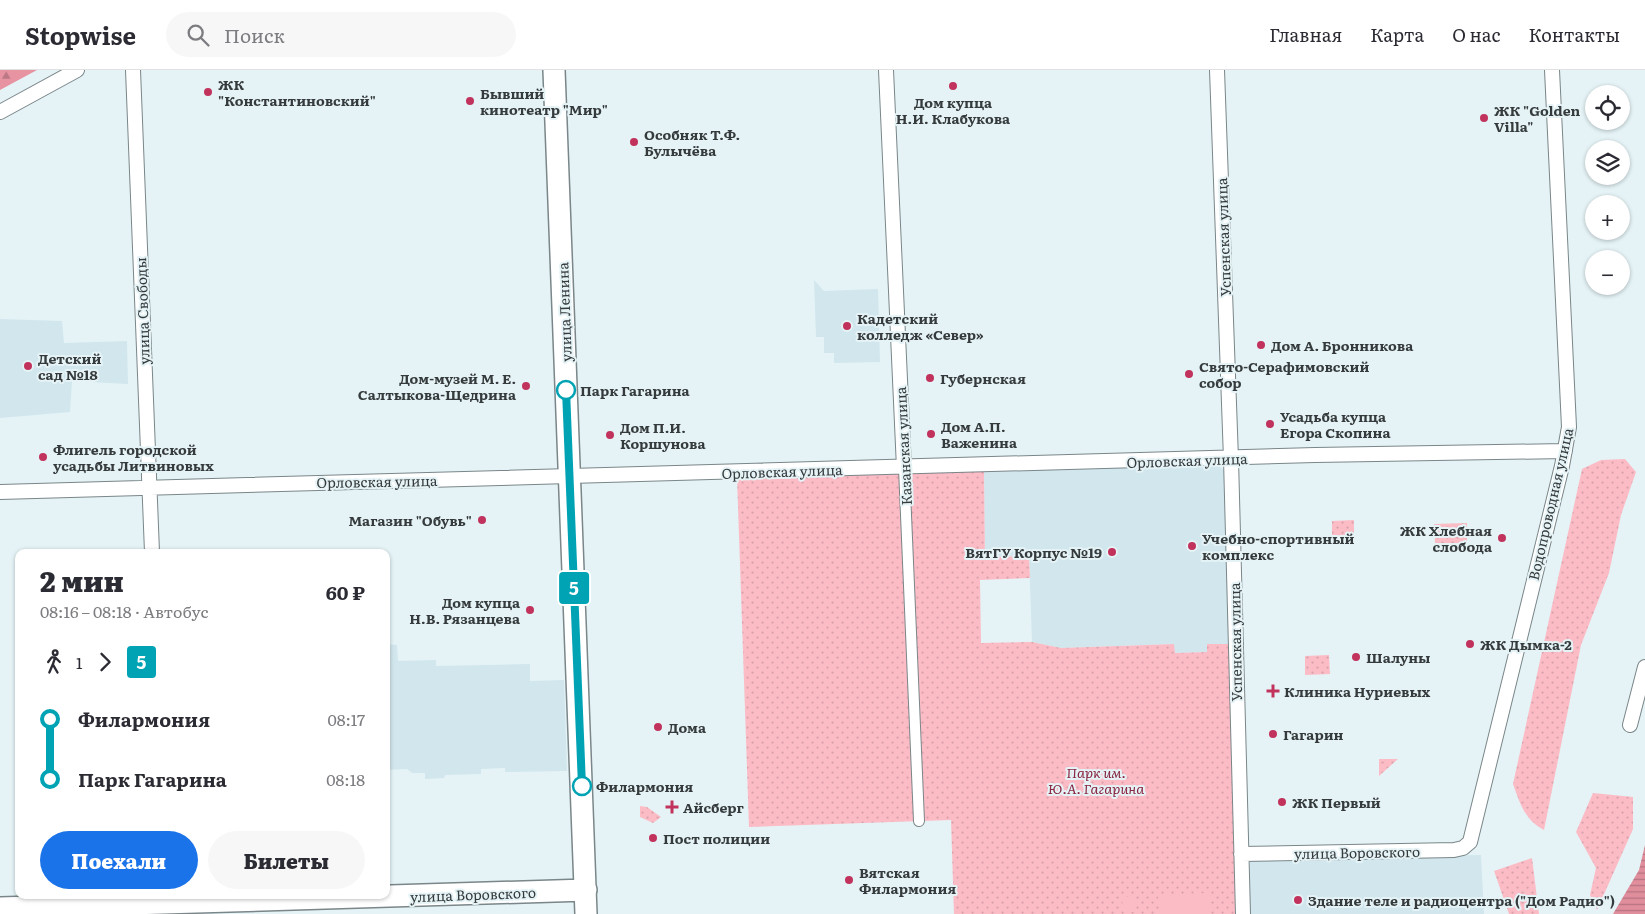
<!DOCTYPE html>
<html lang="ru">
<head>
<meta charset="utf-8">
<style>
  :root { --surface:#fff; --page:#f7f7f7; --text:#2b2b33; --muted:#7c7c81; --line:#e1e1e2; --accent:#1a73e8 }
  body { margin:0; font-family:Literata,serif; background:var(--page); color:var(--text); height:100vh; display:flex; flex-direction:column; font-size:19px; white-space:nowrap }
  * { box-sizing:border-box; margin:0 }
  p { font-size:16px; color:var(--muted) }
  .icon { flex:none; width:28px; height:28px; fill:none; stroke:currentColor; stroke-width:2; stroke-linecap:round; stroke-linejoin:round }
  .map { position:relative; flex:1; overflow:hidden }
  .sheet { position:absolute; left:15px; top:479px; width:375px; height:350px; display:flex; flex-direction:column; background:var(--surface); border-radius:10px; box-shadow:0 1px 4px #0004 }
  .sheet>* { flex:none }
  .badge { padding:0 10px; border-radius:4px; font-size:18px; line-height:32px }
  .fabs { position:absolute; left:1585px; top:15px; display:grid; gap:10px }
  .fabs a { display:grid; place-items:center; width:45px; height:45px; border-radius:50%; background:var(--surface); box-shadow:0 1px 4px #0004; font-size:25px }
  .map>.badge { position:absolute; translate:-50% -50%; box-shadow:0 0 0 2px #fff }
  .legs { display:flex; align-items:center; gap:8px; height:55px; padding:0 25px; font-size:16px }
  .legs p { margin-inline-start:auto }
  .overview { display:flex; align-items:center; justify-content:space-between; height:85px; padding:0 25px }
  h1 { font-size:28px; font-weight:800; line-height:38px }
  .action { display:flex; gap:10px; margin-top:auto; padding:10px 25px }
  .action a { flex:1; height:58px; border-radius:30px; background:var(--accent); color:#fff; font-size:20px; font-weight:800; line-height:58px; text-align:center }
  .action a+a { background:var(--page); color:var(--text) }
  ul { padding:0 25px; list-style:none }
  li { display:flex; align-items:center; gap:18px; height:60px; font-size:19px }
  li i { display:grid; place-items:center; width:8px; height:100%; margin:0 6px; background:currentColor }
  li i::after { content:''; width:12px; height:12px; margin:-6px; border:4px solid; border-radius:50%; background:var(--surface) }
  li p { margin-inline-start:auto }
  li:first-child i { background:linear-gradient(#0000 50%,currentColor 0) }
  li:last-child i { background:linear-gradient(currentColor 50%,#0000 0) }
  header { display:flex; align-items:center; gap:30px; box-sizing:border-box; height:70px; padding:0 25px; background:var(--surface); border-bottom:1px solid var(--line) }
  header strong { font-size:24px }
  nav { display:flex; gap:28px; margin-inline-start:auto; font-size:18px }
  .search { width:350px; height:45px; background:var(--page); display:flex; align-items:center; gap:12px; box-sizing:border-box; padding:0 18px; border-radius:28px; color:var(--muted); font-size:19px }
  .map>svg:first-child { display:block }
  .built { fill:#d1e7ed }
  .grass { fill:url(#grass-dots) }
  .forest { fill:url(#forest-firs) }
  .garden { fill:#fcbcc6 }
  .water { fill:url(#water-rules) }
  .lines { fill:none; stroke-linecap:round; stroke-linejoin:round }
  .pedestrian-casing { stroke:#7a8689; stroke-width:12 }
  .minor-casing { stroke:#7a8689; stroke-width:16 }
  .primary-casing { stroke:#7a8689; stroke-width:24 }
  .pedestrian { stroke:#fff; stroke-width:10 }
  .minor { stroke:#fff; stroke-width:14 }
  .primary { stroke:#fff; stroke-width:21 }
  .line-1-casing { stroke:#fff; stroke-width:11 }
  .line-1 { stroke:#00a3b4; stroke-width:8 }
  .poi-dot { fill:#c1325d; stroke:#e5f3f6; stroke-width:2 }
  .stop-1-dot { fill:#fff; stroke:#00a3b4; stroke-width:2.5 }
  .labels { text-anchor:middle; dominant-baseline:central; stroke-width:4; stroke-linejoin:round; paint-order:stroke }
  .poi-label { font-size:14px; font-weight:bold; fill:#353a3c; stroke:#e5f3f6; text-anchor:start }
  .street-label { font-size:14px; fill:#353a3c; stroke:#e5f3f6 }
  .stop-label { font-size:14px; font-weight:bold; fill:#353a3c; stroke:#e5f3f6; text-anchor:start }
  .park-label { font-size:14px; font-style:italic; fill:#892843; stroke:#e5f3f6 }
</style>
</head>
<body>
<header>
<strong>Stopwise</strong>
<div class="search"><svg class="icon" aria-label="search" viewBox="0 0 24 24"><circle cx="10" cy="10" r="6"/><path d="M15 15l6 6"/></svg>Поиск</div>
<nav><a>Главная</a><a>Карта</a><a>О нас</a><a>Контакты</a></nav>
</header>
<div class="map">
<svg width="1645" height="844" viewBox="0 0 1645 844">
  <defs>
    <pattern id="grass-dots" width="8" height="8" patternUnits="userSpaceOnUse" patternTransform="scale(1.25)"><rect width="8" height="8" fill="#fcbcc6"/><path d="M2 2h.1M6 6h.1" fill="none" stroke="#d9a2ab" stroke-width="1.8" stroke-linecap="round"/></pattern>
    <pattern id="forest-firs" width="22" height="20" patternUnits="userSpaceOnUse" patternTransform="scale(1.25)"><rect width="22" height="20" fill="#e793a2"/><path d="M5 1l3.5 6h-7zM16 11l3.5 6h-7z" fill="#bc7985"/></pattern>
    <pattern id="water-rules" width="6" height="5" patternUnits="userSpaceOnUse" patternTransform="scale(1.25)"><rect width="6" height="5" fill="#e08d9c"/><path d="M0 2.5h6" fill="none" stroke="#b67480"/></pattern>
  </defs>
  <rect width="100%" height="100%" fill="#e5f3f6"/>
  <!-- built -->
  <path class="built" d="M814,210L824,221L878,219L880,292L834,293V283H824V267H816Z
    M0,249L62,251L64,273L127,271L128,314L72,311L70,342L0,348Z
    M1215,393L1225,401L1229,574H1207V582L1174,583V574L1061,578L1032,572L1029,486L985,487L984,400Z
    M386,574L397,575L398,591L436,590V596L530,594V611L564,610L567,701L505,702V698L481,699V704L445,705L444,708L425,709V703H412L407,699L386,700Z
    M1481,785L1484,844H1249L1247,795L1253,789Z"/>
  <!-- grass -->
  <path class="grass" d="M1625,389L1636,402L1621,445L1609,503L1581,575L1544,760C1525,750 1520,734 1513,714L1582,399L1601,390Z
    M984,400L985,487L1029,486L1030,508L980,510L981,573L1032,572L1061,578L1174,574L1175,583L1207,582V574H1229L1238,844H954L951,750L749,757L737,407Z
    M1354,450V468L1332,469V451Z
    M1467,453V473H1435L1434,454Z
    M1329,585L1330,604L1305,605V586Z
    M1379,689H1398L1379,706Z
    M1593,723L1633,727V759L1597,840L1590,825L1596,798L1576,762Z
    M640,736L647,737L661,747L653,753L640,747Z
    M1532,788L1539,844H1509L1494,801Z"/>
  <!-- forest -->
  <path class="forest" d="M0,0H37L0,20Z"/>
  <!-- garden -->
  <path class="garden" d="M1209,823L1210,844H1159L1158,825Z
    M1122,827H1135L1136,842H1123Z"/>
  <!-- water -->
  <path class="water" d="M1645,775V844H1613L1639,800Z"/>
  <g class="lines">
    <defs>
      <path id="pedestrian" d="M904,398L919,751"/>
      <path id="minor" d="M133,0L152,482
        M886,0L904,398
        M1217,0L1231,389L1243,844
        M0,42L77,0
        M0,422L1315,385L1565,381
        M1630,655L1645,597
        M1241,784L1454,780L1463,778L1470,772L1562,396L1569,357L1552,0"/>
      <path id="primary" d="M554,0L586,844
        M0,838L586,820"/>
    </defs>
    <!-- pedestrian casing -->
    <use href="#pedestrian" class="pedestrian-casing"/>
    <!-- minor casing -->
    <use href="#minor" class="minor-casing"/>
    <!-- primary casing -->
    <use href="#primary" class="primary-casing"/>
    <!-- pedestrian -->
    <use href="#pedestrian" class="pedestrian"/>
    <!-- minor -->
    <use href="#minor" class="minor"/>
    <!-- primary -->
    <use href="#primary" class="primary"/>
  </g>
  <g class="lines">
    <defs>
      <path id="line-1" d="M566,320L582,716"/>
    </defs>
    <!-- line-1 casing -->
    <use href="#line-1" class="line-1-casing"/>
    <!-- line-1 -->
    <use href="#line-1" class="line-1"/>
  </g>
  <!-- markers -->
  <g class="poi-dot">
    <circle cx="953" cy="16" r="5"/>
    <circle cx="208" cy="22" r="5"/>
    <circle cx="470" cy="31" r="5"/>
    <circle cx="1484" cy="48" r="5"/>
    <circle cx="634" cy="72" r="5"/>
    <circle cx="847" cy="256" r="5"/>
    <circle cx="1261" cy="275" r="5"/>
    <circle cx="28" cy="296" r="5"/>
    <circle cx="1189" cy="304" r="5"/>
    <circle cx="930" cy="308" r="5"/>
    <circle cx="526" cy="316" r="5"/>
    <circle cx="1270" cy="354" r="5"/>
    <circle cx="931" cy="364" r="5"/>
    <circle cx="610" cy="365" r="5"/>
    <circle cx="43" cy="387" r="5"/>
    <circle cx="482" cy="450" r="5"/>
    <circle cx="1502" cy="468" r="5"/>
    <circle cx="1192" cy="476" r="5"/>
    <circle cx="1112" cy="482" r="5"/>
    <circle cx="530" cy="540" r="5"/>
    <circle cx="1470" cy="574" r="5"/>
    <circle cx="1356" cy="587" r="5"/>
    <path d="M1270.5 613.5h5v5h5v5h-5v5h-5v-5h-5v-5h5z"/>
    <circle cx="658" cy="657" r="5"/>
    <circle cx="1273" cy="664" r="5"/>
    <circle cx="1282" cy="732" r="5"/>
    <path d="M669.5 729.5h5v5h5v5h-5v5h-5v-5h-5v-5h5z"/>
    <circle cx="653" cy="768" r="5"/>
    <circle cx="849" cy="810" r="5"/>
    <circle cx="1298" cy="830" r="5"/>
  </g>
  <g class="stop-1-dot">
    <circle cx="566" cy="320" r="9"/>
    <circle cx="582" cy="716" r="9"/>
  </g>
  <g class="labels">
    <!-- poi labels -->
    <g class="poi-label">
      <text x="218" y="14">ЖК<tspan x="218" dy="16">"Константиновский"</tspan></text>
      <text x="480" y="23">Бывший<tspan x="480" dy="16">кинотеатр "Мир"</tspan></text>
      <text x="953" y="32" text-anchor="middle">Дом купца<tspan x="953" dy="16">Н.И. Клабукова</tspan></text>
      <text x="1494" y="40">ЖК "Golden<tspan x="1494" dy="16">Villa"</tspan></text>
      <text x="644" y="64">Особняк Т.Ф.<tspan x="644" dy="16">Булычёва</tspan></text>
      <text x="857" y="248">Кадетский<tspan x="857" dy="16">колледж «Север»</tspan></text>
      <text x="1271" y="275">Дом А. Бронникова</text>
      <text x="38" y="288">Детский<tspan x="38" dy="16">сад №18</tspan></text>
      <text x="1199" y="296">Свято-Серафимовский<tspan x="1199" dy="16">собор</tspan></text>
      <text x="516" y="308" text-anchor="end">Дом-музей М. Е.<tspan x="516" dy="16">Салтыкова-Щедрина</tspan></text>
      <text x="940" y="308">Губернская</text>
      <text x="1280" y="346">Усадьба купца<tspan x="1280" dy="16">Егора Скопина</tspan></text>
      <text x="941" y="356">Дом А.П.<tspan x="941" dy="16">Важенина</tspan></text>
      <text x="620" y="357">Дом П.И.<tspan x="620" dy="16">Коршунова</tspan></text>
      <text x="53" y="379">Флигель городской<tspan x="53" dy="16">усадьбы Литвиновых</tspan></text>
      <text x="472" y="450" text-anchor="end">Магазин "Обувь"</text>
      <text x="1492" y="460" text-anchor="end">ЖК Хлебная<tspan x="1492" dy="16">слобода</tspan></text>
      <text x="1202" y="468">Учебно-спортивный<tspan x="1202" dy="16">комплекс</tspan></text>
      <text x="1102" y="482" text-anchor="end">ВятГУ Корпус №19</text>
      <text x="520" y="532" text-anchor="end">Дом купца<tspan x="520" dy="16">Н.В. Рязанцева</tspan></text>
      <text x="1480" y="574">ЖК Дымка-2</text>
      <text x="1366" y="587">Шалуны</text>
      <text x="1284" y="621">Клиника Нуриевых</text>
      <text x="668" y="657">Дома</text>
      <text x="1283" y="664">Гагарин</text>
      <text x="1292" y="732">ЖК Первый</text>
      <text x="683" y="737">Айсберг</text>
      <text x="663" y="768">Пост полиции</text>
      <text x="859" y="802">Вятская<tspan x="859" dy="16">Филармония</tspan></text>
      <text x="1308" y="830">Здание теле и радиоцентра ("Дом Радио")</text>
    </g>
    <!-- street labels -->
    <g class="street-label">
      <text transform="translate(1223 167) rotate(-92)">Успенская улица</text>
      <text transform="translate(142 241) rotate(-92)">улица Свободы</text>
      <text transform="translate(564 242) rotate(-92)">улица Ленина</text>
      <text transform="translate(903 376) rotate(-93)">Казанская улица</text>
      <text transform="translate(1187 390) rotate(-2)">Орловская улица</text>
      <text transform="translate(782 401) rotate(-2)">Орловская улица</text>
      <text transform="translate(377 411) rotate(-1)">Орловская улица</text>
      <text transform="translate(1550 434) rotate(-77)">Водопроводная улица</text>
      <text transform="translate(1235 572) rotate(-91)">Успенская улица</text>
      <text transform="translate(1357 782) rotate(-1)">улица Воровского</text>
      <text transform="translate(473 824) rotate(-2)">улица Воровского</text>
    </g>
    <!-- stop labels -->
    <g class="stop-label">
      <text x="580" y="320">Парк Гагарина</text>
      <text x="596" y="716">Филармония</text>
    </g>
    <!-- park labels -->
    <g class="park-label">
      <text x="1096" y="702">Парк им.<tspan x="1096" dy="16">Ю.А. Гагарина</tspan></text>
    </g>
  </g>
</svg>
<div class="fabs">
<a><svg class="icon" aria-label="locate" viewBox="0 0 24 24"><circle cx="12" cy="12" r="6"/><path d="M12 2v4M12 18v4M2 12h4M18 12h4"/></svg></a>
<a><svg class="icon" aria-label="layers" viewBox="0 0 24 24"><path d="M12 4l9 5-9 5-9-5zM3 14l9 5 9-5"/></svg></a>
<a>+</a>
<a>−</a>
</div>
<b class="badge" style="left:574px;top:518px;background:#00a3b4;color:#fff">5</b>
<section class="sheet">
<div class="overview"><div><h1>2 мин</h1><p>08:16 – 08:18 · Автобус</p></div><b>60 ₽</b></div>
<div class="legs"><svg class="icon" aria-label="walk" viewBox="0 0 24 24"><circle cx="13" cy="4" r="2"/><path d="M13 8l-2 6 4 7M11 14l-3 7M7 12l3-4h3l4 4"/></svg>1<svg class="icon" aria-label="forward" viewBox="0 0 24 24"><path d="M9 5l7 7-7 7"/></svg><b class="badge" style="background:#00a3b4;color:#fff">5</b></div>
<ul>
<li><i style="color:#00a3b4"></i><b>Филармония</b><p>08:17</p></li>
<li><i style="color:#00a3b4"></i><b>Парк Гагарина</b><p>08:18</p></li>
</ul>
<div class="action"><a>Поехали</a><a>Билеты</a></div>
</section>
</div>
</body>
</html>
